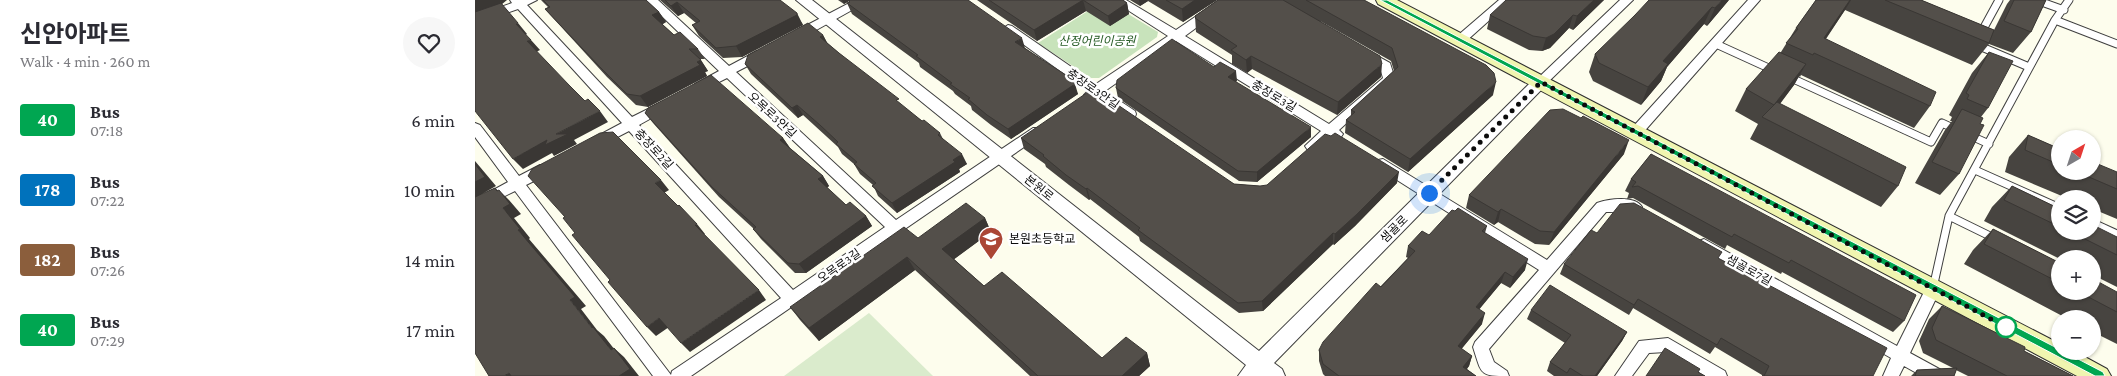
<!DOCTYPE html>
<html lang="en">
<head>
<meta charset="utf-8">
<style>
  :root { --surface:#fff; --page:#f7f7f7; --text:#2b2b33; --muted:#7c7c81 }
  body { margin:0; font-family:"Crimson Pro","Noto Sans KR",serif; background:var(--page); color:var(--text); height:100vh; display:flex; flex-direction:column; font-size:19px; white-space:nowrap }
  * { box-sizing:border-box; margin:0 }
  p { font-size:16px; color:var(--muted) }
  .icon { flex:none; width:28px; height:28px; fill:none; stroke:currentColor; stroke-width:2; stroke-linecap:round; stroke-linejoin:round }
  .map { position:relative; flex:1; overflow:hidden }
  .details { display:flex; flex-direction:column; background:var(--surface); width:475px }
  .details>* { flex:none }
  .badge { padding:0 10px; border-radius:4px; font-size:18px; line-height:32px }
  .needle { width:32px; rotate:39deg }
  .buttons { position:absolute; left:1576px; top:130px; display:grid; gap:10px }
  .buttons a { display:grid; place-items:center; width:50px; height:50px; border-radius:50%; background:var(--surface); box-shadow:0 1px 4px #0004; font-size:25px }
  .you { position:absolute; width:25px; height:25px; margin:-12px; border:4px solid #fff; border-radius:50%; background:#1a73e8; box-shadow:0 0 0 8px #1a73e833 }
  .map>.badge { position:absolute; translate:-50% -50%; box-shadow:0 0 0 2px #fff }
  .round { display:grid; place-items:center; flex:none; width:52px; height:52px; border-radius:26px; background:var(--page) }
  .overview { display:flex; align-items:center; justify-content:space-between; height:85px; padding:0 20px }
  h1 { font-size:24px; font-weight:700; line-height:38px }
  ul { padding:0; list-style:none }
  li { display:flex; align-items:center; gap:15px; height:70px; padding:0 20px }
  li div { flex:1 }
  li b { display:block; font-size:19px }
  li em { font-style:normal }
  li .badge { min-width:55px; font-weight:700; text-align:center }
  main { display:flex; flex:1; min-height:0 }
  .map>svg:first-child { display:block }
  .green { fill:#c8e3bb }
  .pitch { fill:#daebcc }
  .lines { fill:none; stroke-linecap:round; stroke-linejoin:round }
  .service-casing { stroke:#3f3f3f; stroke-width:9 }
  .minor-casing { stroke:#3f3f3f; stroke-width:2 }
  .tertiary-casing { stroke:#3f3f3f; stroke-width:2 }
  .secondary-casing { stroke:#2e2e2e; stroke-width:2 }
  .service { stroke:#fff; stroke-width:7 }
  .minor { fill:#fff; fill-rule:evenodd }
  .tertiary { fill:#fff; fill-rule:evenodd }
  .secondary { fill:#f0f5b0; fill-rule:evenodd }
  .wall { fill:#474440 }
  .shaded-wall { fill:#3a3734 }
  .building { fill:#534f4a; stroke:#3a3734 }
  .line { fill:#00a651; stroke:#fff }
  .walk { stroke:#0c0c0c; stroke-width:5; stroke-dasharray:0 9 }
  .stop-dot { fill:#fff; stroke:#00a651; stroke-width:2.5 }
  .labels { text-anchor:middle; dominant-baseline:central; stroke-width:5; stroke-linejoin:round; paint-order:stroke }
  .park-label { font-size:12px; font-style:italic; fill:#265b25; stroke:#fff }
  .street-label { font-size:12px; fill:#0c0c0c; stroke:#fff }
  .poi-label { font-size:12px; fill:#0c0c0c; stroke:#fff; text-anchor:start }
</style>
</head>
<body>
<main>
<section class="details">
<div class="overview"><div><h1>신안아파트</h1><p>Walk · 4 min · 260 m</p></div><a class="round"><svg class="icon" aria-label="heart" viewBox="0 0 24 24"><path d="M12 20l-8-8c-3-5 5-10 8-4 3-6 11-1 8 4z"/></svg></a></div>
<ul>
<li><span class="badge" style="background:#00a651;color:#fff">40</span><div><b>Bus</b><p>07:18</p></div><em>6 min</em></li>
<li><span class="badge" style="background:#0072bc;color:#fff">178</span><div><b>Bus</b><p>07:22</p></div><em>10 min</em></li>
<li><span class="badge" style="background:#8b5e3c;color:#fff">182</span><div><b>Bus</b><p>07:26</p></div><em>14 min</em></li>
<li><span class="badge" style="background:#00a651;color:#fff">40</span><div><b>Bus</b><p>07:29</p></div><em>17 min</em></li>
</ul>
</section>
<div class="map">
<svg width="1642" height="376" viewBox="0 0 1642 376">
  <rect width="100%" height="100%" fill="#fdfded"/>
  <!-- green -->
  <path class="green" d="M630,0L683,32L682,37L624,78H616L563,43Z"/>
  <!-- pitch -->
  <path class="pitch" d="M394,313L458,376H309Z"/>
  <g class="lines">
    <defs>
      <path id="service" d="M1561,0L1589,10
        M1580,20L1642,44
        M1506,33L1524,0
        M1241,44L1298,70
        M1502,45L1554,67
        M1314,77L1456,142L1467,123L1480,129
        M1494,135L1514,144
        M1500,170L1585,208
        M1474,216L1519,238
        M1618,223L1642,234
        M1458,288L1474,216L1580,20L1594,0"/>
      <path id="minor" d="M35,0H62L52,5L157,117L183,104H191L193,107L191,110L164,125L318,290L410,227L252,78L228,90H220L218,87L220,84L244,71L170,0H183L254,66L282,51H290L292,54L290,57L261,72L421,220L558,128H568L570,131L568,134L216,376H178L40,191L0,211V200L33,182L0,137V123L5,125L44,176L65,165H75L77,169L75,173L51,185L196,375L197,371L306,298L154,131L127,145H117L115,142L117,139L147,123L43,9L0,24V16L37,3Z
        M380,0H395L327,38L323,39L317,35L319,32Z
        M637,0H651L701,30L745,0H759L710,36L854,124L908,78L905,68L887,58L885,55L887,52H895L915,63L920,79L864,130L868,134L866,137L861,139L856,137C849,143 842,152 832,149L830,146L846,131L701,41L630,91L660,111L661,114L660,117L655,119L621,97L615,99L611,98L609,95L613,91L527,29L533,25L537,26L621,84L693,36Z
        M1024,0H1037L989,43H981L979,40L981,37Z
        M1145,0H1158L1070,85H1062L1060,82L1062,79Z
        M1273,0H1285L1166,135H1156L1154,132L1156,129Z
        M908,159L1072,260L1122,203C1133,199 1160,195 1167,207L1165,211C1158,213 1140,212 1131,212L1014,349L1019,362L1032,371L1034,376C1004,376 1007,375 998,347L1000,342L1064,270L903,168L901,164L903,160Z
        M1229,239L1422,346L1453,284L1458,282L1463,284L1466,288L1435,353L1468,371L1470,376H1447L1429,366L1424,376H1408L1416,358L1224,249L1222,245L1224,241Z
        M1193,338L1250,371L1252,376H1230L1191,352L1174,353L1157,376H1140L1164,341Z"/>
      <path id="tertiary" d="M321,0H337L784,351L1060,78L1066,77L1072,78L1074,82L799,363L807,369L810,376H763L771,365Z"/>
      <path id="secondary" d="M901,0H922L1585,344V351H1599L1632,369L1636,376H1602L903,4Z"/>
    </defs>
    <!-- service casing -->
    <use href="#service" class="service-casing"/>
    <!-- minor casing -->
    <use href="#minor" class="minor-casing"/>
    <!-- tertiary casing -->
    <use href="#tertiary" class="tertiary-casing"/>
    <!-- secondary casing -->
    <use href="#secondary" class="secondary-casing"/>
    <!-- service -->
    <use href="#service" class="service"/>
    <!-- minor -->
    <use href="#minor" class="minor"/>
    <!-- tertiary -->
    <use href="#tertiary" class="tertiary"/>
    <!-- secondary -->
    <use href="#secondary" class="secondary"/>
  </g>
  <!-- wall -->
  <path class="wall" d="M66,0H171L184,12L191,22L187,24L199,35L223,49L230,59H225L233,71L230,72L232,76L173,107L161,105L132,77L79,19L70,9L73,7Z
    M185,0H305L327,23L328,25L267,57L248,58L224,36L217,25L221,23L209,13L203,16Z
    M363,0H493L550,48L595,80L603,94L536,139L516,125L497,110L496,106L480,94L478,91L445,67L444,63L377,14L372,3L374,2V1L369,4Z
    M502,0H648L652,3L654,14L635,26L611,11L562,41Z
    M655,0H742L708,22L673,1L665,6Z
    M743,0H889L1018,95L933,172L870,133L871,120L876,116V110L919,71L916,61L845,21L906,77L862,115L777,69L772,73L757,64V55L721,32L720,16Z
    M1129,0L1098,30L1094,28L1075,48L1067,51L1054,50L1012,29L1015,15Z
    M1254,0L1232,26L1229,24L1192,67L1186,81L1166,105L1118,81L1114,72L1120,54Z
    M1341,0H1446L1519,30L1532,4L1535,0H1571L1556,32L1538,53L1514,44L1497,65L1370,10L1351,39L1455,106L1439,128L1326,75L1325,77L1324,76L1319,85L1305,104L1423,186L1406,207L1275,139L1283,124L1260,111L1271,89L1306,52L1321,28Z
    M348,35L352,43L426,105L447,121L465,133L468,139L492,164L484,169L485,172L422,213L403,196L398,185L385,174L379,164L367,154L363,147L328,115L323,118L276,74L270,64Z
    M1514,52L1513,108L1506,117L1505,124L1484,174L1465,195L1440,183L1470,130L1477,121H1475L1477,117L1474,115L1497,73Z
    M739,67L761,71V82L836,137L782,182L764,181L643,98L641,88Z
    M640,110L759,184L785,186L922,183L880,226L859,245L858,244L788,311L764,313L665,241L664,237L615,199L614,200L594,185L571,167L570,164L549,149L546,138Z
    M170,113L308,138L315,148L348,176L354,186L352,188L371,205L391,216L397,226L331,273H320L286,239L278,229H279L244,197L178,123Z
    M1553,135L1585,149V171L1642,172V219L1618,209V199H1594L1530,172L1534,157Z
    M1149,154L1074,245L1060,244L1023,222L1019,225L991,208L994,195Z
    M1176,154L1429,321L1418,332L1307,272L1306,274L1252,245L1250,249L1158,198L1152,199L1154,193L1150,191L1156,179Z
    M1537,186L1585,209V231H1618L1642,237V287L1618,275V259H1585L1509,221L1517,207Z
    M510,218L516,232L479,259L509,286L627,358L672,353L675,366L664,376H555L440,270L344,341L325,320L315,307Z
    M1012,226L1010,233L1050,270L1035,288L1026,283L1004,309L1007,324L986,349L997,356L994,366L992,369L1001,376H850L848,374L844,361V350L933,258L931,257L933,246L954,235Z
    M1518,229L1585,263V291L1642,292V344L1618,332V319H1593L1489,264L1498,250Z
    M1122,233L1243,258L1398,376H1287V375L1240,347L1235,354L1158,308L1154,315L1085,274L1089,264Z
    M1467,306L1549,351L1598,376H1493L1481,370L1479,376H1436L1442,370L1478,368L1448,353L1444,341L1454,319Z
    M1056,310L1152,332L1147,341L1122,376H1079L1072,371L1075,362L1090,343L1052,319Z"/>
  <!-- shaded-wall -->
  <path class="shaded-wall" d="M0,0H32L26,5L0,14Z
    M367,0H376L369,4Z
    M608,0L611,11L562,41L559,30Z
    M664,0H672L673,1L665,6Z
    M720,0H742L708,22L707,9Z
    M1119,0H1129L1098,30L1102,16Z
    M1247,0H1254L1232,26L1240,8Z
    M1375,0H1376L1370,10L1340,54L1349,38Z
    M202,2L209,13L203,16L196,6Z
    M652,3L654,14L635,26L633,16Z
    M1237,7L1229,24L1192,67L1186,81L1166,105L1173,87L1188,61Z
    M184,12L191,22L185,26L177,15Z
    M322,13L328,25L267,57L261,46Z
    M1098,15L1094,28L1075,48L1067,51L1071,38Z
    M43,23L52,34L50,35L41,24Z
    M348,35L354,46L345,37Z
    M547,38L550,48L540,42Z
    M56,40L65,50L61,52L52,41Z
    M776,56L777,69L772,73L771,60Z
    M226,60L233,71L230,72L232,76L173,107L165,96Z
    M907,64L906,77L862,115L863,102Z
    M1331,64L1319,85L1292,120L1299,105Z
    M761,71L762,81L754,87L753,77Z
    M594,77L597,86L600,84L603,94L536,139L533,129Z
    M1021,82L1018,95L933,172L935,159Z
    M322,105L328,115L323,118L317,108Z
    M125,111L133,122L99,140L102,144L79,156L77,153L48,169L38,159L81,134Z
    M836,127V137L782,182V172Z
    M308,138L315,148L305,140Z
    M1154,140L1149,154L1074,245L1079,232Z
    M487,154L492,164L484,169L485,172L422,213L417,203Z
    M0,161L21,186L0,198Z
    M924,172L922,183L880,226L859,245L860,234Z
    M348,176L354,186L349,189L343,179Z
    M186,180L194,190L189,193L180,183Z
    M20,188L30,197L24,190L34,200L46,214L39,218L55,238L54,239L111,306L106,309L122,330L129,336L147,359L136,350L117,328L95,300L43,230L28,208Z
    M612,188L615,199L614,200L611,189Z
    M1026,209L1023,222L1019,225L1023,212Z
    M391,216L397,226L331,273L324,264Z
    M510,218L516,232L474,263L467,249Z
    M222,224L230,234L228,235L220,225Z
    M858,233V244L788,311L787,301Z
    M432,257L440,270L344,341L334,328Z
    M1053,259L1050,270L1035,288L1038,277Z
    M1030,272L1026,283L998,317L1001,307Z
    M284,290L291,300L215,352L206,343Z
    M1163,299L1158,308L1154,315L1159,305Z
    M1010,313L1007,324L980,357L983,346Z
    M184,318L194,327L181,336L172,327Z
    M1152,332L1147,341L1122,376H1120Z
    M139,348L149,357L164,376H144Z
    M672,353L675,366L664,376H647Z
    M997,356L994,366L986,376L988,367Z
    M34,373L39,376H29Z"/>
  <!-- building -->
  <path class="building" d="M68,0H171L184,12L177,15L199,35L205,32L223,49H214L226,60L222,62L225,65L165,96L152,94L124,66L70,9L75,7Z
    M190,0H305L322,13V15L261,46L241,48L217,25L225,21L202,2L196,6Z
    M375,0H493L547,38L540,42L594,77L592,78L600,84L533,129L512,115L493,99L495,98L475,84L477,83L441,56L443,55L372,3L375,2L374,1Z
    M514,0H648L652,3L633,16L608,0L559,30Z
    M691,0H720L707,9Z
    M743,0H808L905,56L907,64L863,102L776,56L771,60L756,50L762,46L720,18L721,17L720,16Z
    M831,0H889L1011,65L1019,73L1021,82L935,159L871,120L880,112L876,110L923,67L917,48Z
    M1031,0H1119L1102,16L1098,15L1079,34L1071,38L1058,36L1015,15Z
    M1174,0H1247L1240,8L1237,7L1188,61L1193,64L1173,87L1124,63L1120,54L1160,15Z
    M1341,0H1375L1349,38L1461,92L1455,106L1339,53L1338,55L1311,43L1323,29L1321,28Z
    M1410,0H1446L1519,30L1514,43Z
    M1539,0H1571L1556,32L1529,21Z
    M26,3L43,23L41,24L56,40L52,41L94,85L110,101L113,99L125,111L81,134H93L70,145L72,140L38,159L0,111V12Z
    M333,23L348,35L345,37L364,53L424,99L421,100L447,121L449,120L465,133L463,135L487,154L478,160L480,162L417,203L397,186L401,183L379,164L382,162L361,144L363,142L345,125L322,105L317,108L270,64L273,55Z
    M697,39L739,67L745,62L761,71L753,77L836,127L782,172L763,171L641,88L642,80Z
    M1304,52L1331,64L1299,105L1271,89Z
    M1514,52L1538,61L1513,108L1492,99L1494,95L1491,93Z
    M236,75L308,138L305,140L348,176L343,179L371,205L375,202L391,216L324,264L313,263L278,229L281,227L237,187L170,113L173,108Z
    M613,92L640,110V103L759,184L785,186L792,185L850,134L856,136L860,133L924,172L881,215L860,234L858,233L787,301L763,303L663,230L665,228L612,188L611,189L591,175L568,156L569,155L546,138Z
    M1302,102L1431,167L1423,186L1287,117Z
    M1088,109L1106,118L1108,116L1154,140L1079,232L1065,231L1026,209L1023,212L994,195L1075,110Z
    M1487,109L1508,118L1505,124L1509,125L1484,174L1457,162Z
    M138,132L186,180L180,183L203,206L204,205L222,224L220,225L284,290L206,343L184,318L172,327L133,282L135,280L97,235L100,233L88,218L90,217L53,176L57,169L125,133Z
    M1553,135L1585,149V165L1550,150Z
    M1176,154L1441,295L1429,321L1316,260L1314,263L1259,234L1257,237L1163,186L1157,187L1161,182L1156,179Z
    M1618,162L1642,172V189L1600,171H1618Z
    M0,164L10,177L0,182Z
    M1537,186L1585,209V227L1529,200Z
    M20,188L22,191L24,190L35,204L28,208L45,229L43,230L100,297L95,300L117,328L118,327L136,350L139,348L155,369L144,376H36L34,373L29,376H14L0,353V197Z
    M491,203L510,218L467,249L509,286L527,272L627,358L651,337L672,353L647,376H563L432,257L334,328L315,307L429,227L443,238Z
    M1159,203L1247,252L1243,258L1412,348L1398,376H1289L1294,366L1246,338L1242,345L1163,299L1159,305L1089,264L1116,230L1122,233L1145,204Z
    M983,208L1012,226L1007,231L1053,259L1038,277L1030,272L1001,307L1010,313L983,346L997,356L988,367L1001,376H864L848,364L844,350L848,342L901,283L906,287L940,251L933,246L947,231L954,235L977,210L980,211Z
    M1618,225L1642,237V255L1594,231H1618Z
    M1518,229L1585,263V283L1509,244Z
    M1618,279L1642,292V312L1602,291H1618Z
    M1075,285L1152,332L1120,376H1108L1095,368L1092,373L1075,362L1096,335L1056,310Z
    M1467,306L1550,347L1549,351L1598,376H1532L1461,340L1457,328Z
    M1190,348L1225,369L1223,372L1230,376H1171Z
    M1482,368L1479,376H1440L1442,370Z"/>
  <!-- line -->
  <path class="line" d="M905,0H912L1628,372L1630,376H1620Z"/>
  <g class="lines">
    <!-- walk -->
    <path class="walk" d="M954,193L1066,82L1531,327"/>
  </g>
  <!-- icons -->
  <defs>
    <symbol id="school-pin" viewBox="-11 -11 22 30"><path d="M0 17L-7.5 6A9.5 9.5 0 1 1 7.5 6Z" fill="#ab4635" stroke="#fff"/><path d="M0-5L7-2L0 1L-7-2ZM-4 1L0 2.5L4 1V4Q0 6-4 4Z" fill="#fff"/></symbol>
  </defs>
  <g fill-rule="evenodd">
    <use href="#school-pin" x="502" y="225" width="28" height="38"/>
  </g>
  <!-- markers -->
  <circle class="stop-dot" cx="1531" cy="327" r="10"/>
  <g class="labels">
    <!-- park labels -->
    <g class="park-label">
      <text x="622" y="41">산정어린이공원</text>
    </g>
    <!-- street labels -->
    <g class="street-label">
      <text transform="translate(618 89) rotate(35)">충장로3안길</text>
      <text transform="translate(799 96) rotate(31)">충장로3길</text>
      <text transform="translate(297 115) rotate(43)">오목로3안길</text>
      <text transform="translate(179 149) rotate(47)">충장로2길</text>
      <text transform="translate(564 188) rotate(39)">본원로</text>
      <text transform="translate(919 229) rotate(-45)">샘골로</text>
      <text transform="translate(364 266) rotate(-35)">오목로3길</text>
      <text transform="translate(1274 270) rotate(29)">샘골로7길</text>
    </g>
    <!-- poi labels -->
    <g class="poi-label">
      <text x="534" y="239">본원초등학교</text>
    </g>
  </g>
</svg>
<div class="buttons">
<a><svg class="needle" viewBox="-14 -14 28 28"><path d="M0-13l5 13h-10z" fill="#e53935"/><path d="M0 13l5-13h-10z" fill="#7c7c81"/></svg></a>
<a><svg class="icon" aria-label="layers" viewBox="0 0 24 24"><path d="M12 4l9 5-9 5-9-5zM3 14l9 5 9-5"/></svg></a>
<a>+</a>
<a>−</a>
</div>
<div class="you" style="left:954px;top:193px"></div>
</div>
</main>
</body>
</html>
